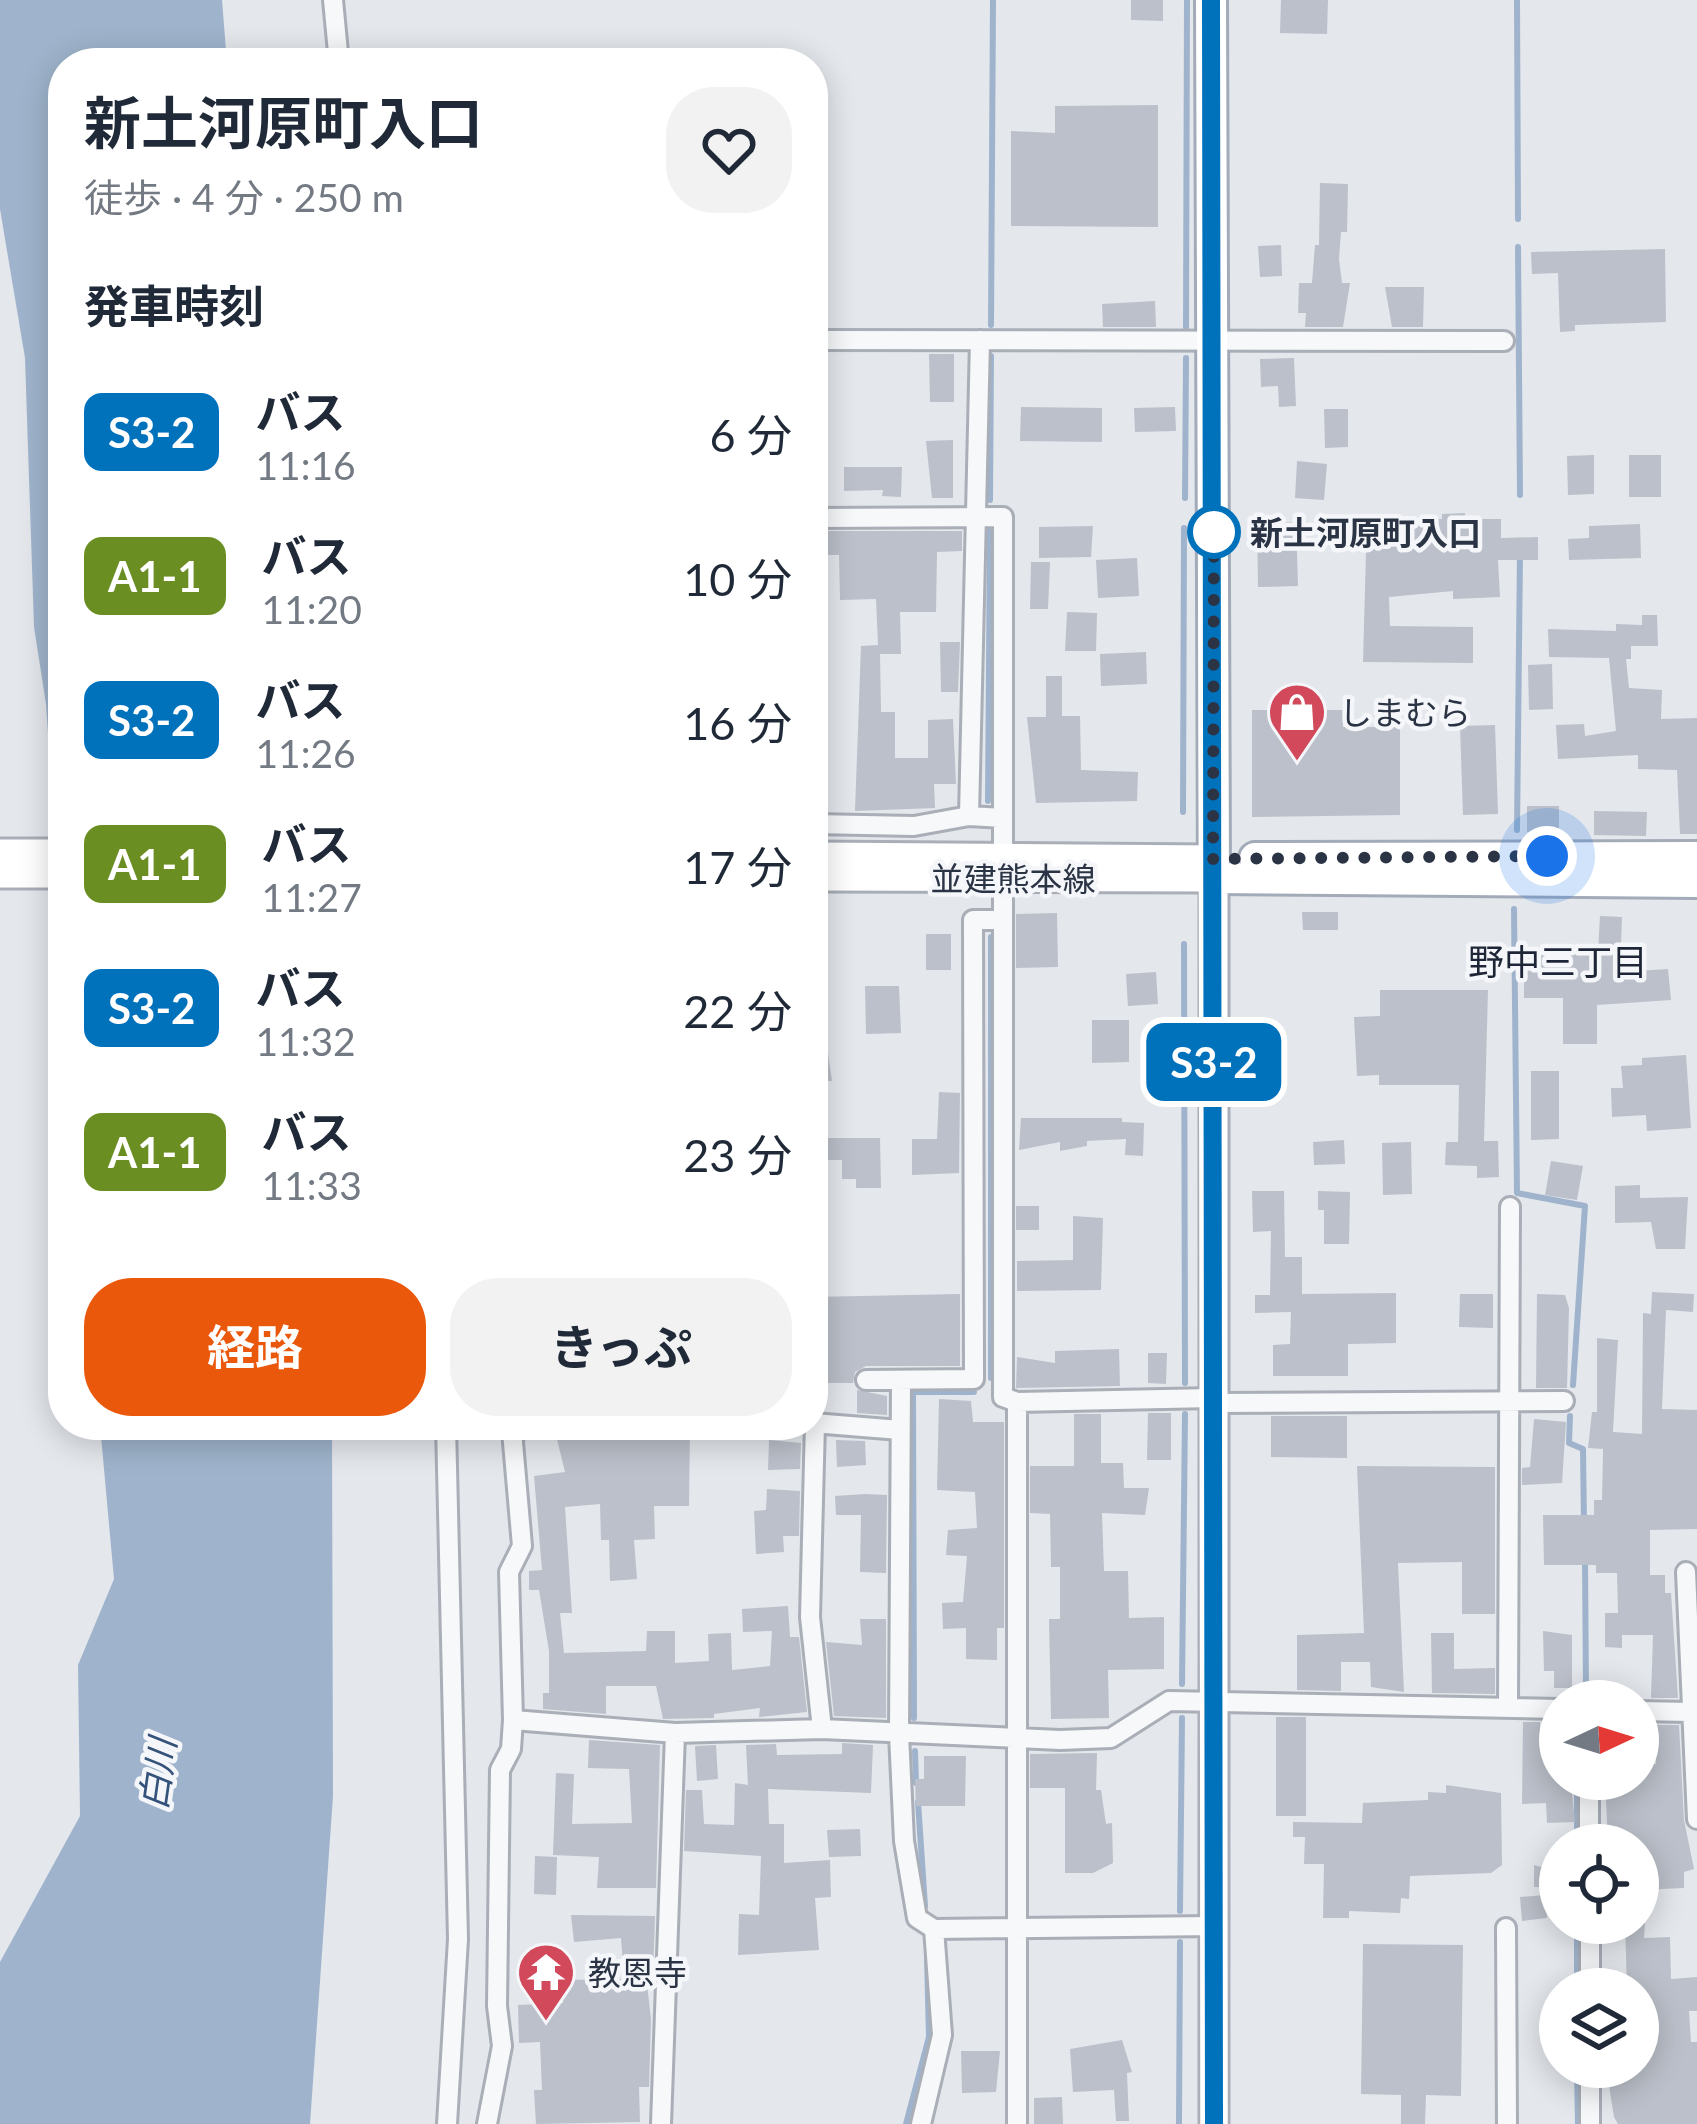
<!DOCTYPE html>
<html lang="ja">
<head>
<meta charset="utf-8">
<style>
  :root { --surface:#fff; --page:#f2f2f3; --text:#1f2937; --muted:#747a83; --accent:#ea580c }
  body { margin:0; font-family:Lato,"Noto Sans JP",sans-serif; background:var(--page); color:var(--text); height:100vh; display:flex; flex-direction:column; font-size:45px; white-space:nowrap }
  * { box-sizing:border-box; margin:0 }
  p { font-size:39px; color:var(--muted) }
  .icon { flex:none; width:66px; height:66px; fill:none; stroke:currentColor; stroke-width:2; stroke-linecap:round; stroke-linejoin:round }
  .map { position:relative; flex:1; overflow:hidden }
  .details { position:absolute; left:48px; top:48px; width:780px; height:1392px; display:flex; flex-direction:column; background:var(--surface); border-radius:48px; box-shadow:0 6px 30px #0003 }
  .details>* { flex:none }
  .badge { padding:0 24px; border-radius:18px; font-size:42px; line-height:78px }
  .needle { width:78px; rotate:86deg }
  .fabs { position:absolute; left:1539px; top:1680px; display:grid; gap:24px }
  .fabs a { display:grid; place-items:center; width:120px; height:120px; border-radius:50%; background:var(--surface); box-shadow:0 6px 30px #0003; font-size:60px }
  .you { position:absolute; width:60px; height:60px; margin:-30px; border:9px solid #fff; border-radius:50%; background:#1a73e8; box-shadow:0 0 0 18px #1a73e833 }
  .map>.badge { position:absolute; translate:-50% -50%; box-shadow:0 0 0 6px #fff }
  h2 { padding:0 36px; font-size:45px; line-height:108px }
  .round { display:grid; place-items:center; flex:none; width:126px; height:126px; border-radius:48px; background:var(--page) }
  .summary { display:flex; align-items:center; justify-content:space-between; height:204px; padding:0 36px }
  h1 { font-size:57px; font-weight:700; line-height:90px }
  .button { display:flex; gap:24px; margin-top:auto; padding:24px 36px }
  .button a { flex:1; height:138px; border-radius:48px; background:var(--accent); color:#fff; font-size:48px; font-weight:700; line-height:138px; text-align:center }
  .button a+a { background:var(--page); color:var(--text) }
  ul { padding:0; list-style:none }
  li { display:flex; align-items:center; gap:36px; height:144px; padding:0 36px }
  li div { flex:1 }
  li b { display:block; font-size:45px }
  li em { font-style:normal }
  li .badge { min-width:132px; font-weight:700; text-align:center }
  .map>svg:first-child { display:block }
  .water { fill:#9fb4cc }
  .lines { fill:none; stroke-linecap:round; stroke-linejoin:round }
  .stream { stroke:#9fb4cc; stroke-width:6 }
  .building { fill:#bbc0ca }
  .street-casing { stroke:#a9aeb7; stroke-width:24 }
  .secondary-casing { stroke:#a9aeb7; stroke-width:33 }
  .primary-casing { stroke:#a3abb8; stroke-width:36 }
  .street { stroke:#f7f8fa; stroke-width:18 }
  .secondary { stroke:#fff; stroke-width:27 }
  .primary { stroke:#fff; stroke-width:30 }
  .line-casing { stroke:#fff; stroke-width:27 }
  .line { stroke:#0072bc; stroke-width:18 }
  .walk { stroke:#2b3445; stroke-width:12; stroke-dasharray:0 21.6 }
  .stop-dot { fill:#fff; stroke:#0072bc; stroke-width:6 }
  .labels { text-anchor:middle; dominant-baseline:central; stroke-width:9; stroke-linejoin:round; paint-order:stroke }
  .stop-label { font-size:33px; font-weight:bold; fill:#2b3445; stroke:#f4f6f9; text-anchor:start }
  .poi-label { font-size:33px; fill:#2b3445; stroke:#f4f6f9; text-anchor:start }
  .street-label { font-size:33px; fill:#2b3445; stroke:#f4f6f9 }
  .neighbourhood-label { font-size:36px; fill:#1d2536; stroke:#f4f6f9 }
  .water-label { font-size:36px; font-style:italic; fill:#34527a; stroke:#f4f6f9 }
</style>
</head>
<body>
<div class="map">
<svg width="1697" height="2124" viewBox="0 0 1697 2124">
  <rect width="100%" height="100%" fill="#e4e7ec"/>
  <!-- water -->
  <path class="water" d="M0,0H222L227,63H63V953L46,704L34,627L25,358L0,209Z
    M100,1425H332L333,1796L310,2124H0V1962L80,1816L78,1665L114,1579Z"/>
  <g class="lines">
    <!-- stream -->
    <path class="stream" d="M1517,0L1518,219
      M1518,247L1520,495
      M991,325L993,0
      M1186,327L1187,0
      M1185,498L1186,358
      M990,500L991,356
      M988,801L990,531
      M1183,812L1184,528
      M1517,830L1520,553
      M1514,909L1517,1193L1585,1206L1573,1385
      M991,937V1378
      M1184,944L1185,1383
      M1570,1416L1569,1443L1583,1449L1584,1523
      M1585,1560L1586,1694
      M1182,1684L1185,1414
      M914,1718L913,1392H974
      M915,1751L916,1783
      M1577,1779V1845
      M918,1802L925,1906
      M1180,1911L1182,1718
      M1577,1923V1989
      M1577,2067L1578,2124
      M906,2124L929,2037L927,1957
      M1179,2124L1180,1942"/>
  </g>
  <!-- building -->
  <path class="building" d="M1131,0H1163V21L1131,20Z
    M1281,0H1328L1327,34L1280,33Z
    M1158,105V227L1011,226V131L1055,133V106Z
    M1320,183L1348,184L1347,232H1341L1339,259L1342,283H1350L1343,327H1305L1306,313H1298L1299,283H1312L1315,245H1319Z
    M1281,245L1282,276L1260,277L1258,246Z
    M1665,249L1666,322L1575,325V331L1560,332L1558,273L1532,274L1531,252Z
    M1385,287H1424L1423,327H1392Z
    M1155,301L1156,327H1103L1102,304Z
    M925,354H954V402H930L929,354Z
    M1294,358L1296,406L1279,407L1278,386L1261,387L1260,359Z
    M1021,407L1102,408V442L1020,441Z
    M1175,407L1176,431L1135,432L1134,408Z
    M1324,409H1348V447L1325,448Z
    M953,440V498H932L926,441Z
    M1594,455V494L1568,495L1567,456Z
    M1629,455H1661V497H1629Z
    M1297,461L1327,464L1324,500L1295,498Z
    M844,467H902L901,497L882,496L883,490L844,491Z
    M1465,513V519H1501V538L1538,537V560H1498L1500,597L1453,599V591L1389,597L1390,626L1473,627V663L1363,662L1367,515L1442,519V514Z
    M1296,522L1298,586L1258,587L1257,523Z
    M1640,524L1641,558L1569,560L1568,539L1589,538V526Z
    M1093,526L1091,557L1039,558V527Z
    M813,531H962V551L937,552L936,612H900L901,654H880L881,712H895V758H928V720L953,719L956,784H934L935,808L855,811L861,646L878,645L876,599L840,600L839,555H813Z
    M1137,558L1139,596L1098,598L1096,560Z
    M1031,562H1050L1048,609H1030Z
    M1067,612L1097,613L1096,651H1065Z
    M1642,615H1657L1658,646H1631V659H1626L1629,688L1662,690L1661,719L1697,718V834H1680L1677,770L1638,769V755L1558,759L1556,725L1584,724L1585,736L1616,731L1609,658L1549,657L1548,629L1616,631V624L1642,625Z
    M940,642H960L958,692H941Z
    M1146,652L1147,684L1101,686L1100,654Z
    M1552,664L1553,709L1529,710L1528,665Z
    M1046,676H1062V716H1080L1081,770L1138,772L1137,801L1036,803L1027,717H1046Z
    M1252,710H1343V727H1400V815L1252,817Z
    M1495,725L1498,814L1463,815L1460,726Z
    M1527,806H1559V832H1527Z
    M1594,811L1647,812L1646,836L1594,835Z
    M1302,912H1338V930H1303Z
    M1057,913L1058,967L1016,968V914Z
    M1600,916L1622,917L1620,972L1668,969L1671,1000L1597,1005V1044H1563V998H1524V952H1598Z
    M926,934H951V970H926Z
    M1156,972L1158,1004L1128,1006L1126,974Z
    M865,986H899L901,1033L866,1034Z
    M1380,990H1488L1484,1141H1498L1499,1177L1477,1178V1166L1445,1165L1446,1142H1458L1459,1085H1379V1075L1357,1076L1354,1017L1380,1016Z
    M1092,1020H1129V1062L1092,1063Z
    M826,1039L832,1081H813V1040Z
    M1686,1055L1691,1128L1647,1131L1646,1115L1612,1117L1611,1088H1623L1621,1066L1642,1065V1058Z
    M1531,1071H1559V1139L1531,1140Z
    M939,1092L960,1093L959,1173L912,1175V1139H937Z
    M1021,1118H1122V1122L1144,1123L1143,1156L1125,1155L1126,1139L1087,1141V1146L1060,1151V1142L1019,1150Z
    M826,1138H880L881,1188H856V1179H842V1160H826Z
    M1344,1140L1345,1164L1314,1165L1313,1142Z
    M1411,1142L1412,1194L1383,1195L1382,1143Z
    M1551,1161L1583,1166L1577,1200L1545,1195Z
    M1640,1185V1198L1688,1197L1685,1249H1656L1651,1222L1615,1223V1186Z
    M1252,1191H1284L1285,1257H1302V1294L1396,1293V1343L1348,1344V1376H1273V1345L1290,1344L1291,1312L1255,1313V1295H1270L1271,1231L1253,1232Z
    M1318,1191L1350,1192L1349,1244H1324V1210H1318Z
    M1016,1206H1039V1230H1016Z
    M1073,1216L1103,1218L1101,1290L1017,1291V1261L1073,1260Z
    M1652,1292L1694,1294L1693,1312L1666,1310L1662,1409L1697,1410V1529L1650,1530V1575H1665V1593H1671L1678,1698H1651L1653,1635H1622V1648L1605,1647V1613H1618L1617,1573H1596V1565H1544L1543,1515H1594V1500H1602L1603,1449L1588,1448L1592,1412H1597V1338L1618,1340L1613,1432L1642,1434L1643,1313L1651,1314Z
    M960,1294V1366H866L855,1372L853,1383H813V1297Z
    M1460,1294H1493V1328L1459,1327Z
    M1537,1294L1565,1295L1569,1308L1567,1388H1536Z
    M1119,1349L1120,1386L1016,1388L1017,1357L1055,1363V1351Z
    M1148,1353H1167L1166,1384L1148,1383Z
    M857,1390L887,1396V1415L857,1413Z
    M939,1399L971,1401L973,1422H1004V1628H997V1660L966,1659V1628L943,1629L942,1603L963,1602L967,1556L946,1555L948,1530L977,1528L975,1492L937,1490Z
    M1148,1413H1171V1460H1147Z
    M1074,1414H1101V1463H1123L1124,1488H1149L1145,1515L1102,1513L1104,1571H1128L1129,1618L1164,1617V1669L1108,1670L1109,1718L1051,1719L1049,1619H1060V1567H1051L1050,1514L1030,1513V1466H1074Z
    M1271,1416H1347V1458L1271,1457Z
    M1534,1419L1566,1422L1562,1483L1522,1485V1468L1530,1467Z
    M591,1425H690L689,1506H654L655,1539L634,1540L637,1579L610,1581L609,1540H601L600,1504L565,1507L572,1613H560L564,1653L646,1651L647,1631H675V1663L709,1661L708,1634L731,1633L732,1670L770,1666L772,1631L743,1632L742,1609L788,1606L790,1637H799L807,1712L759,1717L760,1708L714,1714V1718L663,1719L656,1686H606V1714L543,1709V1693H549V1651L539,1590H529V1571L542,1570L534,1476L565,1472L555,1431Z
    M769,1440L801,1443L800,1469L768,1470Z
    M836,1440L865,1441L866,1465L837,1467Z
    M1357,1466L1495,1467V1614H1462V1562L1398,1563L1404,1692L1371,1687L1370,1662H1341V1691L1297,1690V1635L1364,1633Z
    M767,1489L800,1491L799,1536H783L784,1552L756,1554L754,1511L766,1510Z
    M865,1494L887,1495L886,1573L860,1572L861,1515H836L835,1496Z
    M860,1619H886V1718L834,1716L826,1642L862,1645Z
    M1543,1631L1572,1635V1688H1554V1671H1544Z
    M1431,1633H1454V1669L1495,1668V1694L1432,1693Z
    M1276,1717H1306V1816H1276Z
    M1523,1722H1540V1732L1560,1737V1779L1571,1783L1575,1822L1547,1823L1546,1803L1522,1804Z
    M1654,1725H1679L1684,1820L1694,1869L1684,1872V1888L1638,1890V1845H1608L1605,1779H1638V1765L1656,1764Z
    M589,1740L660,1745L656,1888H597L599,1857L553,1855L556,1773L574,1774L572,1824L632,1823L629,1769L588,1768Z
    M842,1743L873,1745L871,1793L768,1789L769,1824H784V1863L830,1860L831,1897L815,1898L819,1950L738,1955L739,1914L759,1915L761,1856L684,1851L686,1790H702L704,1824L734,1825L735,1783L748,1785L746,1745L776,1744L777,1755L842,1754Z
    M716,1745L718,1779L697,1781L695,1746Z
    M1097,1753L1096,1790H1101L1106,1824L1112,1823L1113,1863L1093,1873H1065V1788H1030V1754Z
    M924,1756H966L965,1806H916L915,1779H924Z
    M1446,1785L1501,1793L1502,1865L1491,1873L1410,1876L1409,1899L1401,1898L1400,1913L1349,1911V1918H1323L1324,1864H1304L1305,1837H1293V1822L1362,1823L1363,1803L1428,1800V1792L1446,1793Z
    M860,1829L861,1856L829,1857L827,1830Z
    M535,1856L557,1857L556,1895L534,1894Z
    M1534,1865L1560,1872V1887H1534Z
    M1545,1895L1547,1918L1522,1921L1520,1897Z
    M571,1915L655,1916L653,1974L646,1975L651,2019L649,2087H639L640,2122L536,2124L534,2090H542L540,2042L519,2043L518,2005L563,2003V1980L624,1979L621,1938L574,1942Z
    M1625,1923H1645L1644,1938L1670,1937L1671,1979L1697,1977V2011H1689L1691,2042H1697V2124H1618L1614,2117L1606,2067H1638L1641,2037L1638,1989H1627Z
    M1363,1944L1463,1945L1461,2096L1426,2095L1425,2124H1401V2095L1361,2094Z
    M1122,2040L1132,2072L1127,2073L1129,2121H1116L1114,2090L1073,2092L1070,2049Z
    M961,2051H1000L996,2092L962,2093Z
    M1062,2097L1063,2124H1034V2098Z"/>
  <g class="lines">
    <defs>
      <path id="street" d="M333,0L339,63
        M813,340L1504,341
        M813,518L1003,517V1397L1017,1402L1213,1398
        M969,816L980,340
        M813,824L914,826L969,816L1003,818
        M866,1380L974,1379L973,920H1003
        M901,1380L899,1734L904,1841L917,1918L934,1929
        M1213,1403L1564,1401
        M813,1423L900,1430
        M815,1423L810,1617L822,1729
        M446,1425L458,1939L447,2124
        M1686,1572L1697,1819
        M1508,1708L1510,1207
        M1638,1711L1690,1712
        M513,1720L675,1733L822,1729L1060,1740L1111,1738L1169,1701L1560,1709
        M1589,1779V1845
        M1590,1923V1989
        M1506,1928L1507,2124
        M1590,2067V2124
        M487,2124L502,2046L497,2006L500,1770L511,1749L513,1720L509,1572L522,1546L512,1431L539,1425
        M661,2124L675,1733
        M921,2124L942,2035L934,1929L1215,1926
        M1017,2124V1402"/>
      <path id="secondary" d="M0,853H63
        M813,856L1213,859
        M0,874H63
        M813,877L1214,878V2124"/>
      <path id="primary" d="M1211,0L1214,878L1697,882
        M1255,858L1697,857"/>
    </defs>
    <!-- street casing -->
    <use href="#street" class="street-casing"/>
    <!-- secondary casing -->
    <use href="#secondary" class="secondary-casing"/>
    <!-- primary casing -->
    <use href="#primary" class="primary-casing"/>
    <!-- street -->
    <use href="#street" class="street"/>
    <!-- secondary -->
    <use href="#secondary" class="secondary"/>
    <!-- primary -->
    <use href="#primary" class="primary"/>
  </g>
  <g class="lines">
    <defs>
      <path id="line" d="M1211,0L1214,2124"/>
    </defs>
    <!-- line casing -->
    <use href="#line" class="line-casing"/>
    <!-- line -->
    <use href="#line" class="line"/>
    <!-- walk -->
    <path class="walk" d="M1214,532V512L1213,859L1547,856"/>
  </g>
  <!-- icons -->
  <defs>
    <symbol id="shop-pin" viewBox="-11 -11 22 30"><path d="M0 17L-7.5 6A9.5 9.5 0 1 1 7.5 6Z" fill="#d1495b" stroke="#f4f6f9"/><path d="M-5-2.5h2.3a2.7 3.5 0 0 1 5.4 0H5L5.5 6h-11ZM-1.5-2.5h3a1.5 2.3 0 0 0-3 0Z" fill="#fff"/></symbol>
    <symbol id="temple-pin" viewBox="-11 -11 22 30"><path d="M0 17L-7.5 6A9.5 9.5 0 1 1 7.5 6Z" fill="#d1495b" stroke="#f4f6f9"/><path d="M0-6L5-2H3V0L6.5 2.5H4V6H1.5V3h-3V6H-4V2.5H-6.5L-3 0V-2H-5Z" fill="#fff"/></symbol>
  </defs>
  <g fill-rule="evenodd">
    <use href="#shop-pin" x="1264" y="679" width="66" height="90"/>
    <use href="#temple-pin" x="513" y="1939" width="66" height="90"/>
  </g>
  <!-- markers -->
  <circle class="stop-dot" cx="1214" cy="532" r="24"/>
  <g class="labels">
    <!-- stop labels -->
    <g class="stop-label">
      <text x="1250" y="532">新土河原町入口</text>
    </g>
    <!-- poi labels -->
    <g class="poi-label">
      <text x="1339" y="712">しまむら</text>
      <text x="588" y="1972">教恩寺</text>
    </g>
    <!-- street labels -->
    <g class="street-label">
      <text x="1013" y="878">並建熊本線</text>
    </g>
    <!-- neighbourhood labels -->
    <g class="neighbourhood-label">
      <text x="1558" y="961">野中三丁目</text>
    </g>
    <!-- water labels -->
    <g class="water-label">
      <text transform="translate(157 1774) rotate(-82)">白川</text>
    </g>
  </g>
</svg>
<div class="fabs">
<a><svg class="needle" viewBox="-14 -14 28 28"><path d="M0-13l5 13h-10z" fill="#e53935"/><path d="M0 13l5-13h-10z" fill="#747a83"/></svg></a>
<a><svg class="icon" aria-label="locate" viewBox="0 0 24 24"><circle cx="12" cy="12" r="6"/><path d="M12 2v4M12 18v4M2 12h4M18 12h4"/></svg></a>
<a><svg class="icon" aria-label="layers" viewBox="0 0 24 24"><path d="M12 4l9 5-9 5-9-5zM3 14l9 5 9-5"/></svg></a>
</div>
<div class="you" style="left:1547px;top:856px"></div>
<b class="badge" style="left:1214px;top:1062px;background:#0072bc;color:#fff">S3-2</b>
<section class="details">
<div class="summary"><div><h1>新土河原町入口</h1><p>徒歩 · 4 分 · 250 m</p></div><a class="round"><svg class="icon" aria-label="heart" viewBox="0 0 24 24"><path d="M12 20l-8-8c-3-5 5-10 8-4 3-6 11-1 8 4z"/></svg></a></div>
<h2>発車時刻</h2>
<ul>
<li><span class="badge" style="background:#0072bc;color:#fff">S3-2</span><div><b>バス</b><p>11:16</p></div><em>6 分</em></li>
<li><span class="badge" style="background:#6b8e23;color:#fff">A1-1</span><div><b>バス</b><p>11:20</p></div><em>10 分</em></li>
<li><span class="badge" style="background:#0072bc;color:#fff">S3-2</span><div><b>バス</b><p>11:26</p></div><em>16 分</em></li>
<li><span class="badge" style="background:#6b8e23;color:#fff">A1-1</span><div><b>バス</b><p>11:27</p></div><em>17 分</em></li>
<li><span class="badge" style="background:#0072bc;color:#fff">S3-2</span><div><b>バス</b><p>11:32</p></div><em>22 分</em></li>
<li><span class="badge" style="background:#6b8e23;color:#fff">A1-1</span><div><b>バス</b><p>11:33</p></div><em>23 分</em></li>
</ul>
<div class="button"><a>経路</a><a>きっぷ</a></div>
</section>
</div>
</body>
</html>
